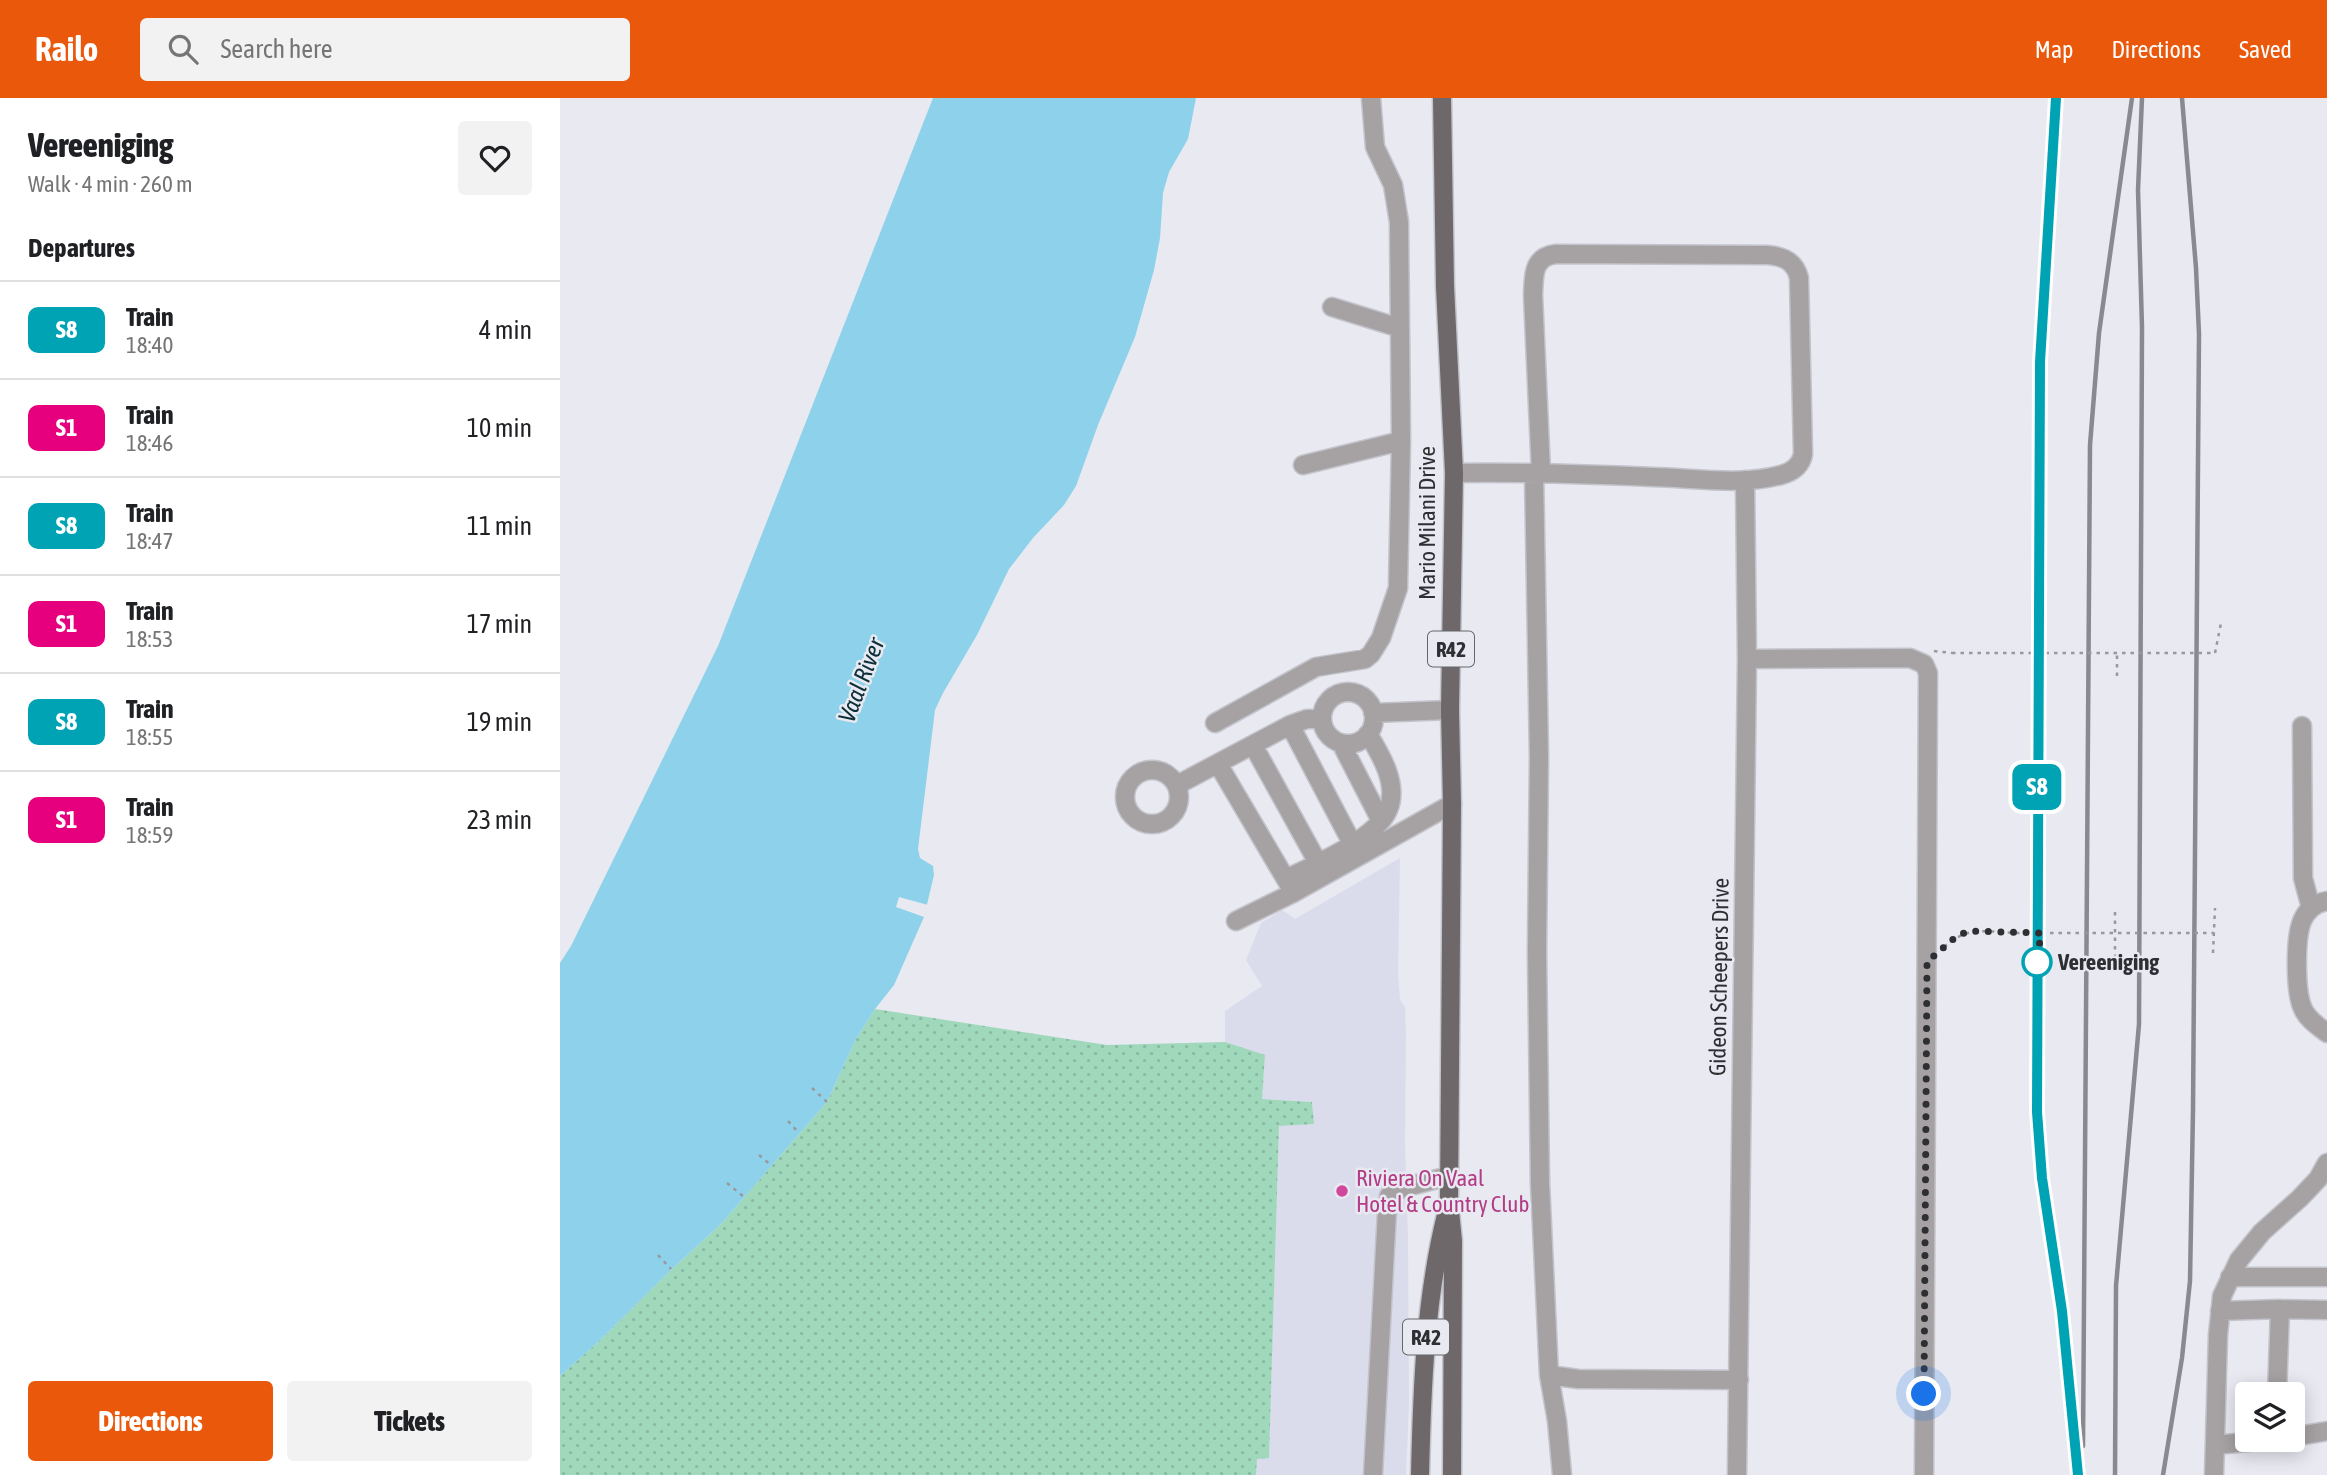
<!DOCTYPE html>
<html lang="en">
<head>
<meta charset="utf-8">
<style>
  :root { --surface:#fff; --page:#f2f2f2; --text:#202124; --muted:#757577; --line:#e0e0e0; --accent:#ea580c }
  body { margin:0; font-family:"Asap Condensed",sans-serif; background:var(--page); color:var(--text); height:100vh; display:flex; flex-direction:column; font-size:26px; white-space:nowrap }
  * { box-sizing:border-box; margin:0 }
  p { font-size:23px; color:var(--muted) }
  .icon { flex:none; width:38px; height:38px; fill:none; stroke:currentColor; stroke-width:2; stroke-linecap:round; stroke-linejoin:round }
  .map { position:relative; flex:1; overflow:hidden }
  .panel { display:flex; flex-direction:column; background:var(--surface); width:560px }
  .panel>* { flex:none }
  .badge { padding:0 14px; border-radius:10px; font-size:24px; line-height:46px }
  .tools { position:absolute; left:1675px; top:1284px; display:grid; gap:14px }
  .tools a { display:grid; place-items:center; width:70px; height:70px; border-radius:7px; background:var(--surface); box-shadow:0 4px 18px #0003; font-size:35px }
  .you { position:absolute; width:35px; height:35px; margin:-18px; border:5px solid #fff; border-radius:50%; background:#1a73e8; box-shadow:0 0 0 10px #1a73e833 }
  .map>.badge { position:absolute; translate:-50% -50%; box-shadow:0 0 0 4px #fff }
  h2 { padding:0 28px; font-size:26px; line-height:63px }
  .round { display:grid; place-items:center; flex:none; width:74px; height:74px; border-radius:7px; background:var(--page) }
  .summary { display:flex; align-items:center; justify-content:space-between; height:119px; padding:0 28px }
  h1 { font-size:33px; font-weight:800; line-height:52px }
  .button { display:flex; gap:14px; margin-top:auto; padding:14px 28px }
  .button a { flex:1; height:80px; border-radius:7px; background:var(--accent); color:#fff; font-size:28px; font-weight:800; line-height:80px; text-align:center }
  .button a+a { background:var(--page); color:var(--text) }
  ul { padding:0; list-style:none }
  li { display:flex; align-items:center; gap:21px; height:98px; padding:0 28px; border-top:2px solid var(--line) }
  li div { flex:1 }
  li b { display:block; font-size:26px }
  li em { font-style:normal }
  li .badge { min-width:77px; font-weight:700; text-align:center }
  header { display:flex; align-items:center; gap:42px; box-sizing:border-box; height:98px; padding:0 35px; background:var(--accent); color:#fff }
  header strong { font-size:33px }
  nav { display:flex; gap:38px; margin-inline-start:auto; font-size:24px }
  .search { width:490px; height:63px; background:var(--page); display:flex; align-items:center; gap:18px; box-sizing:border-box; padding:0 24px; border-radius:7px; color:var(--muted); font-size:26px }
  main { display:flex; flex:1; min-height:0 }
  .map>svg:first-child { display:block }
  .built { fill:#dadceb }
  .grass { fill:url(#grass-dots) }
  .water { fill:#8dd2ea }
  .pier { fill:#e8e9f1 }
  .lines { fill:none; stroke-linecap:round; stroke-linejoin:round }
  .minor-casing { stroke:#c3c4cb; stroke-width:21 }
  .major-casing { stroke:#c3c4cb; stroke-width:21 }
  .path { stroke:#98999f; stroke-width:2.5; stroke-dasharray:3.5 5; stroke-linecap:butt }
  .minor { stroke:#a6a2a4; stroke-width:18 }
  .major { stroke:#6e686b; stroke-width:18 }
  .rail { stroke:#898a8f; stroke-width:4.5 }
  .path-bridge { stroke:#98999f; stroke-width:2.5; stroke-dasharray:3.5 5; stroke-linecap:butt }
  .line-casing { stroke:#fff; stroke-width:16 }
  .line { stroke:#00a3b4; stroke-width:10 }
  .walk { stroke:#2e2f32; stroke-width:7; stroke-dasharray:0 12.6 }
  .stop-dot { fill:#fff; stroke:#00a3b4; stroke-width:3.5 }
  .hotel-dot { fill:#d1479c; stroke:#e8e9f1; stroke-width:2.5 }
  .labels { text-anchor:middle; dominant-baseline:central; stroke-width:5; stroke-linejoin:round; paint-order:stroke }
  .shield { fill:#e8e9f1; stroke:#66676b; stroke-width:2 }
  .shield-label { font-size:21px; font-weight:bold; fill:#2e2f32 }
  .street-label { font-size:23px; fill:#2e2f32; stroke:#e8e9f1 }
  .stop-label { font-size:23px; font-weight:bold; fill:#2e2f32; stroke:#e8e9f1; text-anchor:start }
  .hotel-label { font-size:23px; fill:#b23c85; stroke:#e8e9f1; text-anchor:start }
  .water-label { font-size:24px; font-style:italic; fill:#0b2e38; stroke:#e8e9f1 }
</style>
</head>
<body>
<header>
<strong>Railo</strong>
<div class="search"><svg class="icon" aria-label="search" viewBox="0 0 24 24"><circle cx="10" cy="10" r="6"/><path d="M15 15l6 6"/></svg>Search here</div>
<nav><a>Map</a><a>Directions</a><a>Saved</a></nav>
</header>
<main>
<section class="panel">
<div class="summary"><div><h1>Vereeniging</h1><p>Walk · 4 min · 260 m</p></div><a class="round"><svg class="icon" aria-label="heart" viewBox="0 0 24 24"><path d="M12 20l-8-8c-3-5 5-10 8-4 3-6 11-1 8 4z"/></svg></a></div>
<h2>Departures</h2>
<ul>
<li><span class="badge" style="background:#00a3b4;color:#fff">S8</span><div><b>Train</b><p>18:40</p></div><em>4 min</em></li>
<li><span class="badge" style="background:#e6007e;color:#fff">S1</span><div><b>Train</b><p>18:46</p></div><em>10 min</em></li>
<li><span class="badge" style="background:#00a3b4;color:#fff">S8</span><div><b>Train</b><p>18:47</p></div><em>11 min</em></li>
<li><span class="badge" style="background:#e6007e;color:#fff">S1</span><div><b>Train</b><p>18:53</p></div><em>17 min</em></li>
<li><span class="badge" style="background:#00a3b4;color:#fff">S8</span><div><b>Train</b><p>18:55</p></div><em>19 min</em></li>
<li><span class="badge" style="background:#e6007e;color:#fff">S1</span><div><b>Train</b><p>18:59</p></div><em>23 min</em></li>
</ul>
<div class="button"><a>Directions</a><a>Tickets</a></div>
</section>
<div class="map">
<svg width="1767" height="1377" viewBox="0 0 1767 1377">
  <defs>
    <pattern id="grass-dots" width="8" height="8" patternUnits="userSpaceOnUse" patternTransform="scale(1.75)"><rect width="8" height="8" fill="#9fd8bb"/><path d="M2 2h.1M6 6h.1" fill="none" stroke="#89baa1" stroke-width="1.8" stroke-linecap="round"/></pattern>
  </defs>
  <rect width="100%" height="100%" fill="#e8e9f1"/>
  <!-- built -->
  <path class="built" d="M840,760L838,877L840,902L845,909L846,935L845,1046L848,1141L849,1307L846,1377H696L697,1361L709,1359L719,1027L754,1026L752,1004L702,1001L705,958L665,944V913L702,888L686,862L701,825L722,812L735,821Z"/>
  <!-- grass -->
  <path class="grass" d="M315,911L547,947L665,944L705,957L702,1001L752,1004L754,1026L719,1028L709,1360L697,1361L696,1377H0V1278L38,1244L111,1172L161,1126L267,1004L296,941Z"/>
  <!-- water -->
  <path class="water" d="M373,0H636L628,41L609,74L603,95L600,140L594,172L575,239L538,327L516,388L504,407L473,440L449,471L417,537L383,595L375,612L358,751L360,760L373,768L374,777L364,819L334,887L315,911L296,941L267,1004L161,1126L111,1172L38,1244L0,1278V865L11,848L158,548Z"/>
  <!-- pier -->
  <path class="pier" d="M339,799L368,807L364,819L336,809Z"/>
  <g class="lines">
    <defs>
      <path id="minor" d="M772,209L840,230
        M743,367L841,343
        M974,374L979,659L977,853L980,1085L989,1277L997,1323L1002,1377
        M894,375C960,374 1026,376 1093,379C1134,380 1180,388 1221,377C1232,374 1241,368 1243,356L1239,180C1235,163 1223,158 1207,157L996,156C972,159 974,178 973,197L981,374
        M1187,561L1350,560L1364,566L1368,575L1364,1377
        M762 620a26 26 0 1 1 52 0a26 26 0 1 1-52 0Z
        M813,615L890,612
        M655,625L756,569L805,561L811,556L821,540L838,490L841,343L839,124L833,87L815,49L811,0
        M730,627L793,747
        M1742,628L1743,780L1751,810
        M781,645L821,723
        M693,647L758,765
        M658,666L731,790
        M565 699a27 27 0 1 1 54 0a27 27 0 1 1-54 0Z
        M617,687L730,627L747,621H762
        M726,781C754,767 816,741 828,712C839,687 821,657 808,636
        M1767,803C1755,805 1747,811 1742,823C1735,841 1735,894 1743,911C1748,922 1758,928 1767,935
        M676,823L733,795L892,706
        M1670,1179H1767
        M1660,1213L1720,1211L1767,1212
        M989,1277L1018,1281L1179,1282
        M1717,1297L1720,1211
        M1732,1339L1767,1333
        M1655,1347L1709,1342
        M813,1377L827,1113L829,1098L842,1090L889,1078
        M1177,1377L1187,561L1185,382
        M1654,1377L1658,1237L1662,1198L1679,1162L1702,1134L1740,1100L1758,1081L1767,1065"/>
      <path id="major" d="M882,0L885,188L894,375L890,612L892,706L889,1103L893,1143L892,1377
        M860,1377C862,1290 865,1202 886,1117"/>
    </defs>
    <!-- minor casing -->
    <use href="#minor" class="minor-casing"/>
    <!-- major casing -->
    <use href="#major" class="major-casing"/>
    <!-- path -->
    <path class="path" d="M1374,553L1392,555
      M1655,555L1661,525
      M1557,578V554
      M1384,849C1409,827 1425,834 1456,835
      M1653,855L1655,810
      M1555,860V814
      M252,990L267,1004
      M228,1023L239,1035
      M199,1057L211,1067
      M167,1085L184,1099
      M98,1157L111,1171"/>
    <!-- minor -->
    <use href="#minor" class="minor"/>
    <!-- major -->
    <use href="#major" class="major"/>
    <!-- rail -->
    <path class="rail" d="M1496,0L1480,264L1477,1014L1482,1080L1502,1213L1518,1377
      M1523,1348L1530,347L1539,235L1572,0
      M1555,1377L1556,1188L1579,926L1582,229L1578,92L1582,0
      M1603,1377L1622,1260L1630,1183L1633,1012L1639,236L1636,170L1622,0"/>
    <!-- path-bridge -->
    <path class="path-bridge" d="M1392,555H1655
      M1456,835H1654"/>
  </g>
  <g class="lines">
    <defs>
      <path id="line" d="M1496,0L1480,264L1477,1014L1482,1080L1502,1213L1518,1377"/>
    </defs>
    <!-- line casing -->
    <use href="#line" class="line-casing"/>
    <!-- line -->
    <use href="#line" class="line"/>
    <!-- walk -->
    <path class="walk" d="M1364,1296L1367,864L1397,838L1409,833L1481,835L1477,864"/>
  </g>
  <!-- markers -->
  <circle class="stop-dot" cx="1477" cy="864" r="14"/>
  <circle class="hotel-dot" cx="782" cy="1093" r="7"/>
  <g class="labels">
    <!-- shield labels -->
    <g class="shield">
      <rect x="868" y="533.5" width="46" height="35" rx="5"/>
      <rect x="843" y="1221.5" width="46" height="35" rx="5"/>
    </g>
    <g class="shield-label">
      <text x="891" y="551">R42</text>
      <text x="866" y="1239">R42</text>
    </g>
    <!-- street labels -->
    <g class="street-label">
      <text transform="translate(867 425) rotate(-90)">Mario Milani Drive</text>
      <text transform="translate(1159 879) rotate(-89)">Gideon Scheepers Drive</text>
    </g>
    <!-- stop labels -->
    <g class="stop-label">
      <text x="1498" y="864">Vereeniging</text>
    </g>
    <!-- hotel labels -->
    <g class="hotel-label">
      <text x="796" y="1080">Riviera On Vaal<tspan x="796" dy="26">Hotel &amp; Country Club</tspan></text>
    </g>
    <!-- water labels -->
    <g class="water-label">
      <text transform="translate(301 582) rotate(-69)">Vaal River</text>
    </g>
  </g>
</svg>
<div class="tools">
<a><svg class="icon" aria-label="layers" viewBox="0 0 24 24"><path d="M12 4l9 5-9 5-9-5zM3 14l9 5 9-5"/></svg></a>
</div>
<div class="you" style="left:1364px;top:1296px"></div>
<b class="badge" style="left:1477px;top:689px;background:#00a3b4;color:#fff">S8</b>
</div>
</main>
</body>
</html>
